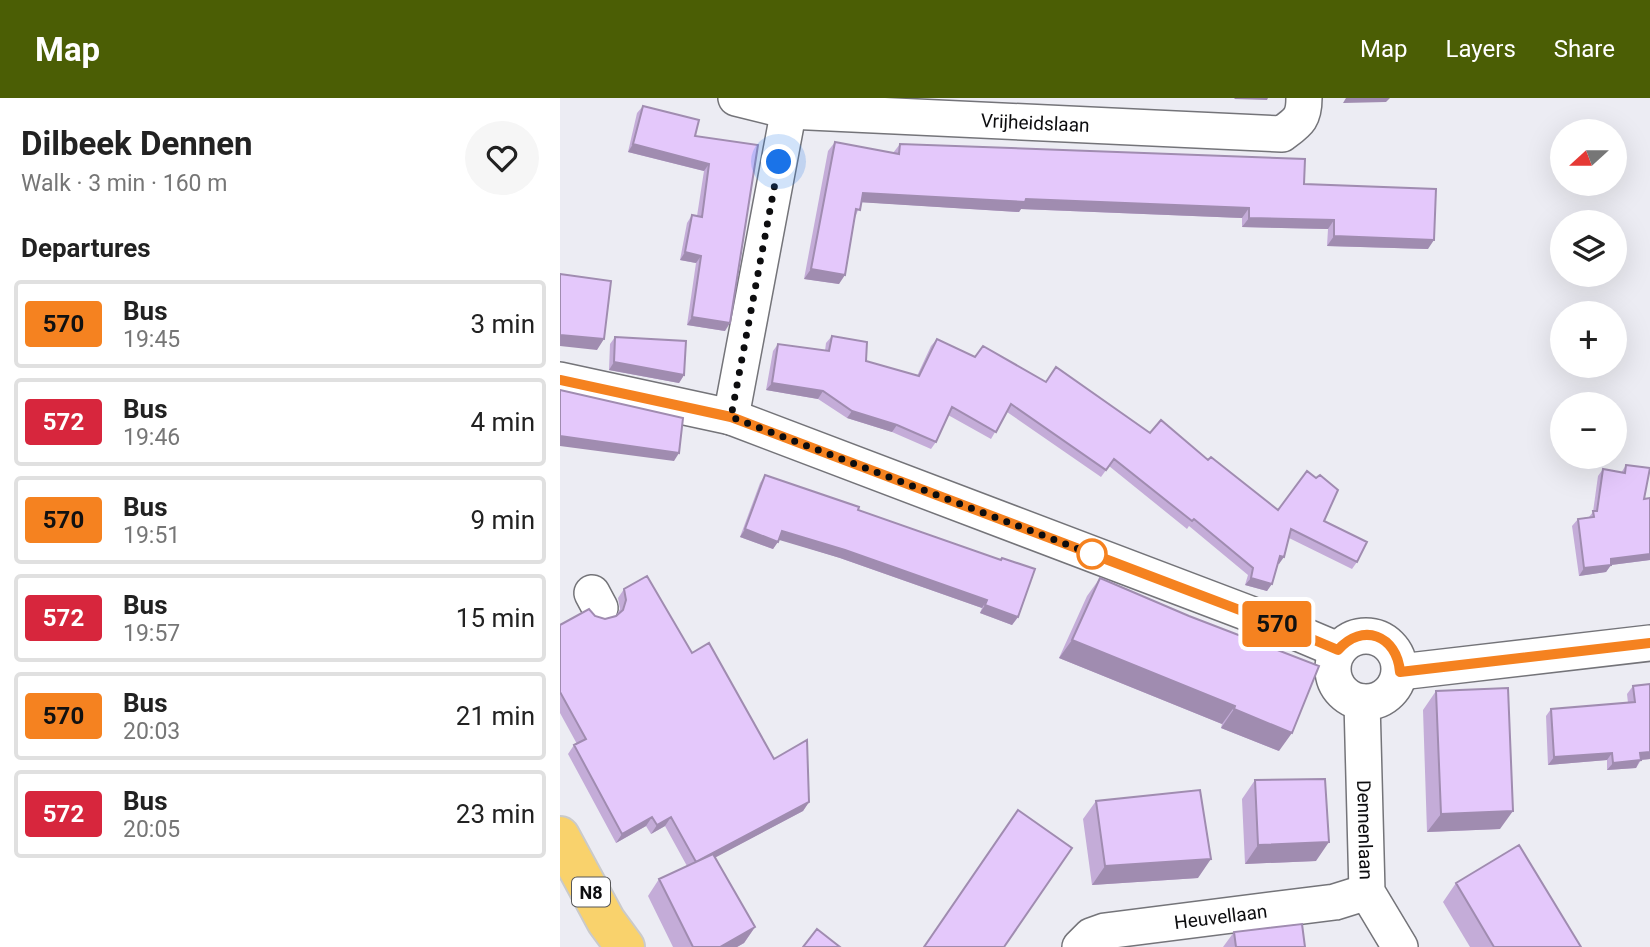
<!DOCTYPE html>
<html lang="en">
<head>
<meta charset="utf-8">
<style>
  :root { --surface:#fff; --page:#f6f6f6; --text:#222; --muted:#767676; --line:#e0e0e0; --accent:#4b5e05 }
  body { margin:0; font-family:Roboto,sans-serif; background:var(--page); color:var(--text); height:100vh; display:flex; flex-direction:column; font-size:26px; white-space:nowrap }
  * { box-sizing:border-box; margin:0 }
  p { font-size:23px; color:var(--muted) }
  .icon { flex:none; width:38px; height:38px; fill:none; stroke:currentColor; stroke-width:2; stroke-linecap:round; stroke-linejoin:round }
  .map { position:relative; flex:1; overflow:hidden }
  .drawer { display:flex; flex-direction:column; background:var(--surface); width:560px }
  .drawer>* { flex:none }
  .badge { padding:0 14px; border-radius:5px; font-size:24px; line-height:46px }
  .needle { width:46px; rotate:249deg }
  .controls { position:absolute; left:990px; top:21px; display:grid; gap:14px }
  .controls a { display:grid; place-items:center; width:77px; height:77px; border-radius:50%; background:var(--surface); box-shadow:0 7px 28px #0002; font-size:35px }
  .you { position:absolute; width:35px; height:35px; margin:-18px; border:5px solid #fff; border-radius:50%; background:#1a73e8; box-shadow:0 0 0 10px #1a73e833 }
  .map>.badge { position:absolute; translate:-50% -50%; box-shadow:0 0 0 4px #fff }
  h2 { padding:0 21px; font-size:26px; line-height:63px }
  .round { display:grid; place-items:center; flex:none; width:74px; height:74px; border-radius:37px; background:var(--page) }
  .head { display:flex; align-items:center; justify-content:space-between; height:119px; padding:0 21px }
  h1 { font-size:33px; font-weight:700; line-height:52px }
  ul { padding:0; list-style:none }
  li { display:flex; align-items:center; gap:21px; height:88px; margin:0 14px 10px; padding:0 7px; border:4px solid var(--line); border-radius:7px }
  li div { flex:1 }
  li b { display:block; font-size:26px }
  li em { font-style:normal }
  li .badge { min-width:77px; font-weight:700; text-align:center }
  header { display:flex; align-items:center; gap:42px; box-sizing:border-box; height:98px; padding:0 35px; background:var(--accent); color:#fff }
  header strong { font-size:33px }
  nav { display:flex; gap:38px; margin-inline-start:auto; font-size:24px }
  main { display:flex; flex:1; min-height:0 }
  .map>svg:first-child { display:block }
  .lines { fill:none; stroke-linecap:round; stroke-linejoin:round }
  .minor-casing { stroke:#747479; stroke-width:38 }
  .major-casing { stroke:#cacaca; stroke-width:42 }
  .minor { stroke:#fff; stroke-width:35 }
  .major { stroke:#f9d26c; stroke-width:38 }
  .wall { fill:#c4acd8 }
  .shaded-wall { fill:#a08cb0 }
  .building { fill:#e4c8fb; stroke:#a08cb0; stroke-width:2 }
  .line-casing { stroke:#fff; stroke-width:16 }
  .line { stroke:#f58220; stroke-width:10 }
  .walk { stroke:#0d0d0f; stroke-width:7; stroke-dasharray:0 12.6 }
  .stop-dot { fill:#fff; stroke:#f58220; stroke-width:3.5 }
  .labels { text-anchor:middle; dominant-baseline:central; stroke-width:7; stroke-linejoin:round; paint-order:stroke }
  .shield { fill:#fff; stroke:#565657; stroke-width:2 }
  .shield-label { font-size:18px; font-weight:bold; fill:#0d0d0f }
  .street-label { font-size:19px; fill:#0d0d0f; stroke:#fff }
</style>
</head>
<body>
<header>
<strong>Map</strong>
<nav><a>Map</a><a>Layers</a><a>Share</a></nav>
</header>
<main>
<section class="drawer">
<div class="head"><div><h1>Dilbeek Dennen</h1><p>Walk · 3 min · 160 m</p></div><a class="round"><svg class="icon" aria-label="heart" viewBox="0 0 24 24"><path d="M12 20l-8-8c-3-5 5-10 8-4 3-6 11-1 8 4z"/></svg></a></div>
<h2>Departures</h2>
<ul>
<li><span class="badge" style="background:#f58220;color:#111">570</span><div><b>Bus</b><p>19:45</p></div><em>3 min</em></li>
<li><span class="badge" style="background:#d7263d;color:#fff">572</span><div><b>Bus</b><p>19:46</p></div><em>4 min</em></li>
<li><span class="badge" style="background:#f58220;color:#111">570</span><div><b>Bus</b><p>19:51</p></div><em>9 min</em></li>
<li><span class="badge" style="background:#d7263d;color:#fff">572</span><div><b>Bus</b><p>19:57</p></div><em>15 min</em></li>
<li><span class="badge" style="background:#f58220;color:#111">570</span><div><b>Bus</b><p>20:03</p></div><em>21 min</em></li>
<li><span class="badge" style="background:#d7263d;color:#fff">572</span><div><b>Bus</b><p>20:05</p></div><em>23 min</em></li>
</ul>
</section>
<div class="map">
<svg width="1090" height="849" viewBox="0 0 1090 849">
  <rect width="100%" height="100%" fill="#ececf3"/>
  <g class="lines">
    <defs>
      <g id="minor">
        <path id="s1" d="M176,0L228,13L722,36C738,24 744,21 744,0"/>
        <path d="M0,282L171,319L714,525L778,552"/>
        <path d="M171,319L231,0"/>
        <path d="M32,495L40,510"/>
        <circle cx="806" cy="571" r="33"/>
        <path d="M840,574L1090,545"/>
        <path id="s2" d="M802,604L807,794L840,849"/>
        <path id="s3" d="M520,849L531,838L545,833L775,804L807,794"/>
      </g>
      <path id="major" d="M0,738L46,823L65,849"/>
    </defs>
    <!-- minor casing -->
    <use href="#minor" class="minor-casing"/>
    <!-- major casing -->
    <use href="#major" class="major-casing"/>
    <!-- minor -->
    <use href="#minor" class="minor"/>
    <!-- major -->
    <use href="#major" class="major"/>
  </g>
  <!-- wall -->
  <path class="wall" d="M83,8L135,38L198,47L165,233L127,227L136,165L120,162L127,125L132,117L137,118L144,73L68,54L77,15Z
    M275,44L333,55L340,46L744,86L868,151L767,148L768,131L682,129V120L461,111L459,114L301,104L295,120L279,186L244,181L268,53Z
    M272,238L306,263L357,278L371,248L377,241L415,259L486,284L648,362L718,412L764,423L797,464L792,471L729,440L719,466H718L707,493L685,487L688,477L629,428L627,431L549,368L541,379L447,314L431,341L388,317L376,344L371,351L332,334L287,320L258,301L206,292L213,253L218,246L265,253L266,245Z
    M55,239L124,277L119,285L49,272L50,246Z
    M1066,367L1084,401L1090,400V462L1051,467L1046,474L1019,478L1012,428L1018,421L1029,419L1033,414L1038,378L1043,371L1061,375Z
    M205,377L298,412L458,519L452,527L420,515L422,510L280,460L219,441L213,451L180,439L200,385Z
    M540,480L719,653L661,630L662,626L499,560L527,498Z
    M64,491L132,555L249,704L243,713L155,759L195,829L184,845L177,849H113L88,798L99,781L127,768L105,728L91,736L86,728L56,745L8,656L14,647L17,646L0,615V527L35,518L45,521L56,518L60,511L58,500Z
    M1073,588L1090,661L1081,662L1076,670L1047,672V662L988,667L986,618L991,611L1068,605L1067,596Z
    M876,593L940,731L867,734L863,612Z
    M695,682L756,763L685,766L682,701Z
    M536,703L638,780L532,787L523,721Z
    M896,785L1021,849H910L883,804Z
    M674,834L745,849H663Z"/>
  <!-- shaded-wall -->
  <path class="shaded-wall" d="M675,0H708L707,2L674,1Z
    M786,0H830L826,4L783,5Z
    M73,46L149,66L144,73L68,54Z
    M303,95L466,101L689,110L682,120L461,111L459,114L297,104Z
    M689,120L774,122L768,131L682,129Z
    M774,138L874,142L868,151L767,148Z
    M125,154L141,158L136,165L120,162Z
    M251,171L285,177L279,186L244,181Z
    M132,219L170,225L165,233L127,227Z
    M0,237L44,241L37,252L0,248Z
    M54,264L124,277L119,285L49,272Z
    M212,285L263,293L258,301L206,292Z
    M292,313L337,327L332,334L287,320Z
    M0,338L119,355L114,363L0,348Z
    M185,431L218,444L213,451L180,439Z
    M222,433L285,452L427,502L422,510L280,460L216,441Z
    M1090,456V462L1051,467L1046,474L1019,478L1024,470L1051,461Z
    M720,458L724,459L719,466L715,465Z
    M691,480L712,486L707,493L685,487Z
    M425,507L458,519L452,527L420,515Z
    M512,542L675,608L662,626L499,560Z
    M674,611L732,635L719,653L661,630Z
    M1090,654V661L1080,662L1076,670L1047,672L1053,665L1080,655Z
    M1052,655L1047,662L988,667L994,659Z
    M249,704L243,713L130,773L136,764Z
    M953,713L940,731L867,734L881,716Z
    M92,719L86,728L56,745L62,736Z
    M111,719L105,728L91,736L97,727Z
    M769,744L756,763L685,766L698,747Z
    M651,761L638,780L532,787L545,768Z
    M195,829L184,845L177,849H160Z"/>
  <!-- building -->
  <path class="building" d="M83,8L139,22L135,38L198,47L170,225L132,219L141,158L125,154L132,117L142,119L149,66L73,46Z
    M275,44L339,56L340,46L745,61L744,86L876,91L874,142L774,138V122L689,120V110L466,101L465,104L303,95L300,112L296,111L285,177L251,171Z
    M0,176L51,183L44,241L0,237Z
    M272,238L307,244L306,263L359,278L377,241L415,259L423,248L486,284L496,269L590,335L601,322L648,362L651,359L718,412L747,373L756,380L760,377L778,392L764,423L807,444L797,464L731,431L724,459L720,458L712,486L691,480L693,470L634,421L632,423L554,361L546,372L451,306L436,334L392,309L376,344L337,327L292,313L263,293L212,285L218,246L269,253Z
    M55,239L126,243L124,277L54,264Z
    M0,292L123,320L119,355L0,338Z
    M1066,367L1090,370L1084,401L1090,400V456L1051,461V467L1024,470L1018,421L1034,419L1033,413H1037L1043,371L1065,375Z
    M205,377L299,409L298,412L441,462L442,460L475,471L458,519L425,507L427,502L285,452L222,433L218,444L185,431Z
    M87,478L132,555L149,545L214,661L247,642L249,704L136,764L111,719L97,727L92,719L62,736L14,647L26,641L0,594V527L29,511L35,518L45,521L56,518L63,512L66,502L64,491Z
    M540,480L629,518L759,568L732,635L674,611L675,608L512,542Z
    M1090,586V654L1080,655L1081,662L1053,665L1052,655L994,659L991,611L1075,604L1073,588Z
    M948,590L953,713L881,716L876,593Z
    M765,681L769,744L698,747L695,682Z
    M640,692L651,761L545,768L536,703Z
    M458,712L512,750L444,849H364Z
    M959,747L1021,849H934L896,785Z
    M153,756L195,829L160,849H133L99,781Z
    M742,826L745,849H676L674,834Z
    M257,831L280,849H243Z"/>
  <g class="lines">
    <defs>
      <path id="line" d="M0,282L171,319L714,525L778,552C802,524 837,537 840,574L1090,545"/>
    </defs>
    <!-- line casing -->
    <use href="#line" class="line-casing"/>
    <!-- line -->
    <use href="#line" class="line"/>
    <!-- walk -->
    <path class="walk" d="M219,64L171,319L532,456"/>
  </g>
  <!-- markers -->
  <circle class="stop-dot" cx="532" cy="456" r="14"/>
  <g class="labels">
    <!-- shield labels -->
    <rect class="shield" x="12" y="779.5" width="38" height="29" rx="5"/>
    <g class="shield-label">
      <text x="31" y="794">N8</text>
    </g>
    <!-- street labels -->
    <g class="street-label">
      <text stroke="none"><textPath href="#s1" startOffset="301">Vrijheidslaan</textPath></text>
      <text stroke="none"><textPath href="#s2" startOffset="128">Dennenlaan</textPath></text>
      <text stroke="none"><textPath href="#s3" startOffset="147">Heuvellaan</textPath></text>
    </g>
  </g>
</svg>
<div class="controls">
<a><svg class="needle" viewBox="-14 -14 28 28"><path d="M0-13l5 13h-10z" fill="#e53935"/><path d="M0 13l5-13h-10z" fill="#767676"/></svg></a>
<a><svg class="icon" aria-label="layers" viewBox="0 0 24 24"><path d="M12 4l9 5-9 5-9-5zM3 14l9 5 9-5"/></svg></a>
<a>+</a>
<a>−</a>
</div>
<div class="you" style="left:219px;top:64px"></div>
<b class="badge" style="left:717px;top:526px;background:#f58220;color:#111">570</b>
</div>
</main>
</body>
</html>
